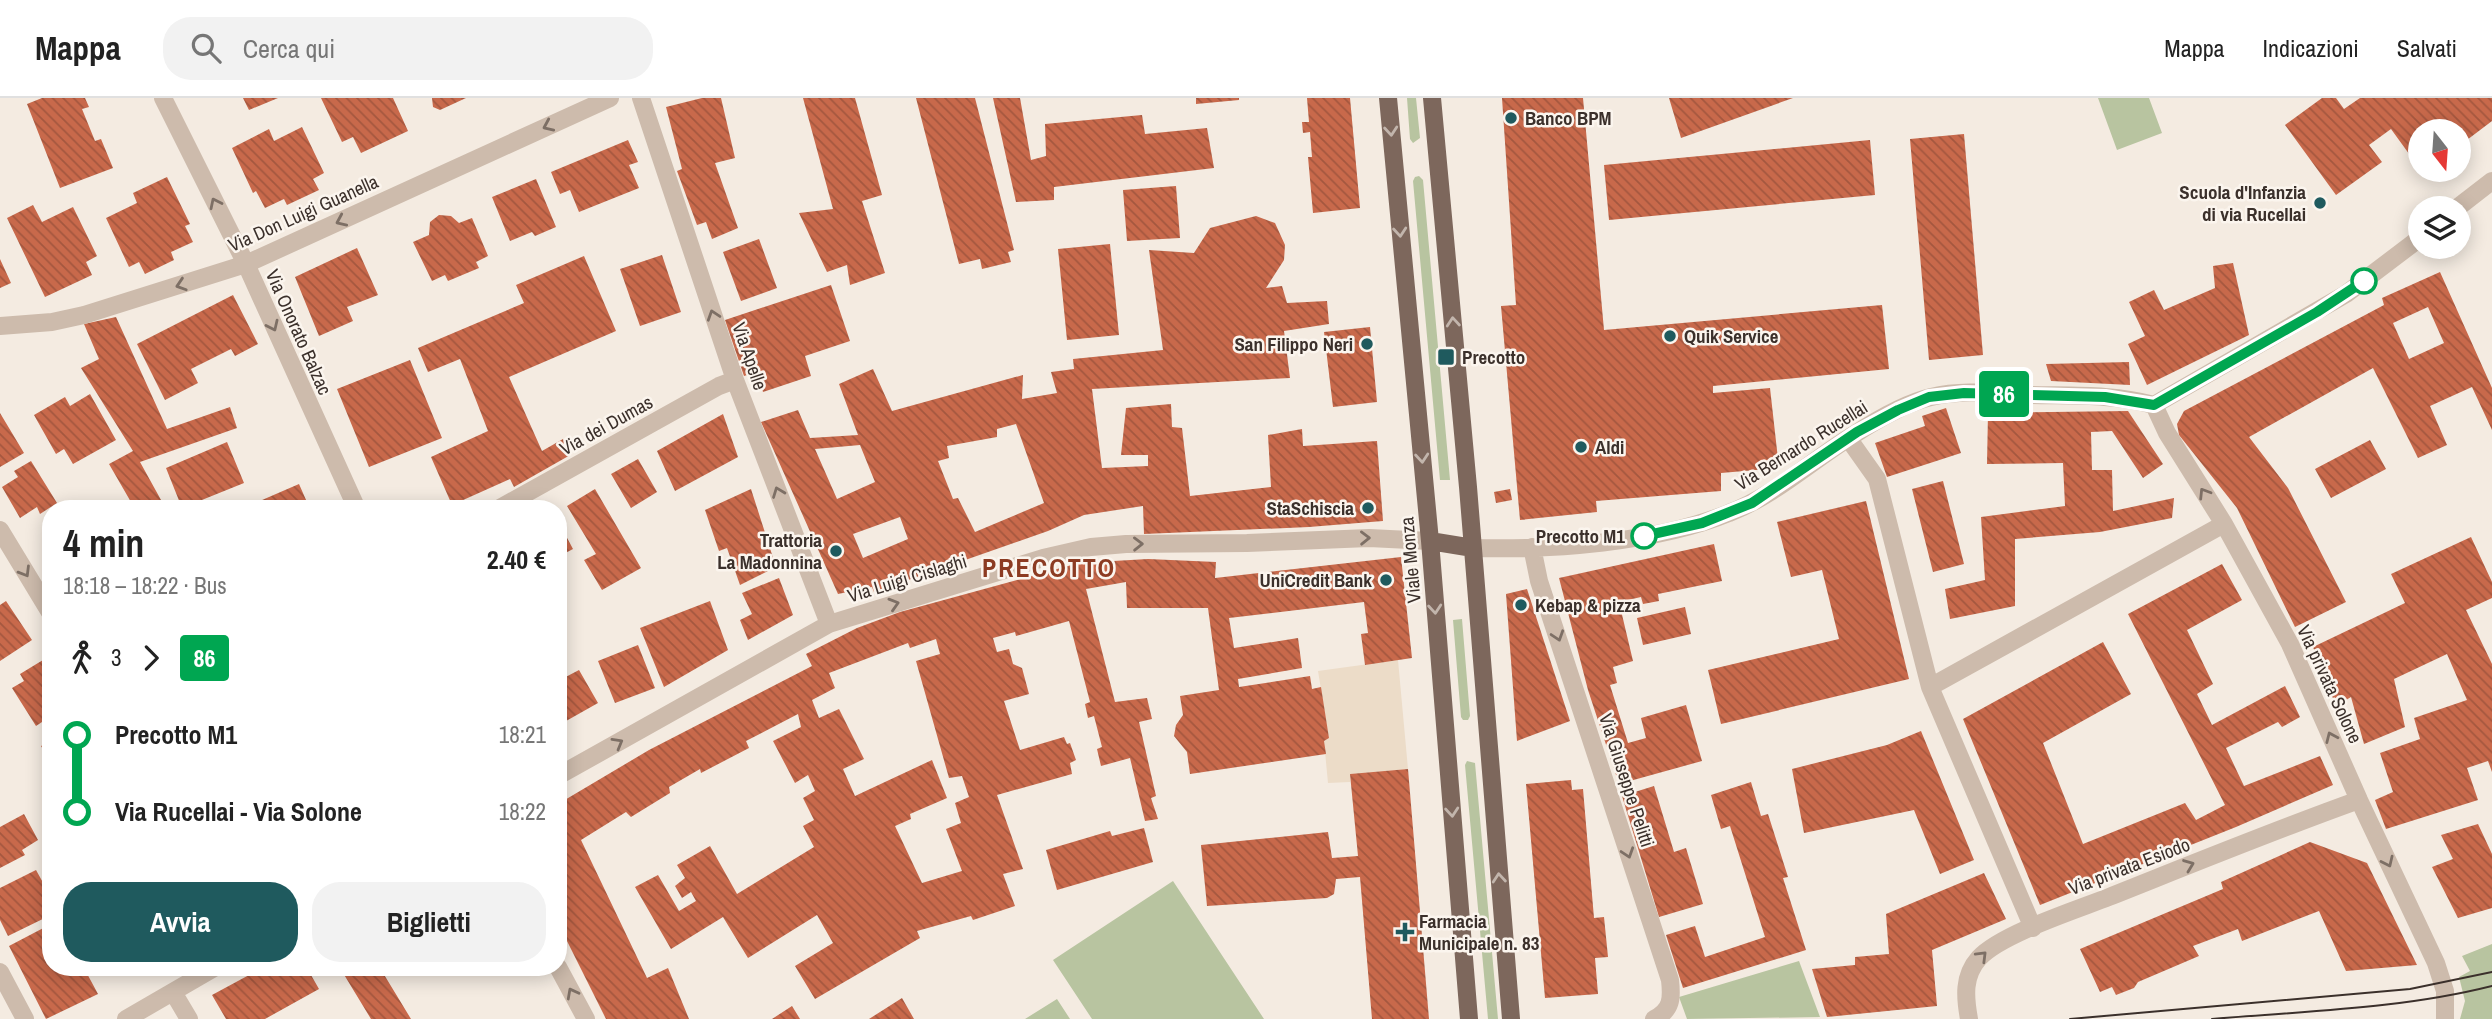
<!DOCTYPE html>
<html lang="it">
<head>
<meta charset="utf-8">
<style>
  :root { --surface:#fff; --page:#f2f2f2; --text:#222; --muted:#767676; --line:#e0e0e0; --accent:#1f5a5e }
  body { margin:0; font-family:"Archivo Narrow",sans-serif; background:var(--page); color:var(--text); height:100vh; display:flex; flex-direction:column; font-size:26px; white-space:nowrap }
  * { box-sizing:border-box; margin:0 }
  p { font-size:23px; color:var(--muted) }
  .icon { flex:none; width:38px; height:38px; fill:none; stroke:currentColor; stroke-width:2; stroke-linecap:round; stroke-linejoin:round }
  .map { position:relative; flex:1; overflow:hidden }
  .details { position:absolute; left:42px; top:402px; width:525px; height:476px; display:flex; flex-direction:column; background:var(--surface); border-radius:28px; box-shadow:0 4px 18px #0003 }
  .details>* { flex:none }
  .badge { padding:0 14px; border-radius:5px; font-size:24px; line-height:46px }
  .needle { width:46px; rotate:163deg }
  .buttons { position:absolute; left:2408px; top:21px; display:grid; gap:14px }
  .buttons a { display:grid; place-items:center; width:63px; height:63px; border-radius:50%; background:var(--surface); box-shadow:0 4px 18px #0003; font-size:35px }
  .map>.badge { position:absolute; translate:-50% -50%; box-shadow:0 0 0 4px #fff }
  .legs { display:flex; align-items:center; gap:10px; height:77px; padding:0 21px; font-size:23px }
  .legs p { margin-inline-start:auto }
  .overview { display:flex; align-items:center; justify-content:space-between; height:119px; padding:0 21px }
  h1 { font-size:38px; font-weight:700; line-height:52px }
  .button { display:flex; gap:14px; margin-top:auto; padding:14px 21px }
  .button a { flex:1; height:80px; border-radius:28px; background:var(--accent); color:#fff; font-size:28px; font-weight:700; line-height:80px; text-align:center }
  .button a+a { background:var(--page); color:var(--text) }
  ul { padding:0 21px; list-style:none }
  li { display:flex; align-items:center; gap:24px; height:77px; font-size:26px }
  li i { display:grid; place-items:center; width:10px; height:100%; margin:0 9px; background:currentColor }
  li i::after { content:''; width:18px; height:18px; margin:-9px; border:5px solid; border-radius:50%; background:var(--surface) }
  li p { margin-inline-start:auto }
  li:first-child i { background:linear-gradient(#0000 50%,currentColor 0) }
  li:last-child i { background:linear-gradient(currentColor 50%,#0000 0) }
  header { display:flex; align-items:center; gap:42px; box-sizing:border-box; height:98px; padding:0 35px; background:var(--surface); border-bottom:2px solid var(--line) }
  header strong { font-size:33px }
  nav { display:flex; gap:38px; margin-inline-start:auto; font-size:24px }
  .search { width:490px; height:63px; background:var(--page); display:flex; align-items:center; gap:18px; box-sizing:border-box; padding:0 24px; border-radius:28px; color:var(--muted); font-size:26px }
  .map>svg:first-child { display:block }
  .green { fill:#b8c4a0 }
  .plaza { fill:#ecdcc8 }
  .building { fill:url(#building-back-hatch); fill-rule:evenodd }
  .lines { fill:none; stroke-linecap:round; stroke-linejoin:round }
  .minor { stroke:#cdbbac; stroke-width:18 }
  .major { stroke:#7d675c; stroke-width:18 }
  .tram { stroke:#3b302b; stroke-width:2 }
  .oneway { stroke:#7d6f65 }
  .oneway2 { stroke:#c2b5ac }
  .line-1-casing { stroke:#fff; stroke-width:16 }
  .line-1 { stroke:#00a651; stroke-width:10 }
  .poi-dot { fill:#1f5a5e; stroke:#fbf5ee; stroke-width:2.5 }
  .stop-1-dot { fill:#fff; stroke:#00a651; stroke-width:3.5 }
  .labels { text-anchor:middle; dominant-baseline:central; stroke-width:5; stroke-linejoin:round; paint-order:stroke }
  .poi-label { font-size:19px; font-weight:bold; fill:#3b302b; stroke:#fbf5ee; text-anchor:start }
  .street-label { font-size:19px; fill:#3b302b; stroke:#fbf5ee }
  .stop-label { font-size:19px; font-weight:bold; fill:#3b302b; stroke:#fbf5ee; text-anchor:end }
  .district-label { font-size:26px; font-weight:bold; letter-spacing:2px; fill:#8c3b22; stroke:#fbf5ee }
</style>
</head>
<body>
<header>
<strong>Mappa</strong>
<div class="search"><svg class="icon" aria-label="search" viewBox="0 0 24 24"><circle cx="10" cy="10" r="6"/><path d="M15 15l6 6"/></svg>Cerca qui</div>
<nav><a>Mappa</a><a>Indicazioni</a><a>Salvati</a></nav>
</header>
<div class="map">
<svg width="2492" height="921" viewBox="0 0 2492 921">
  <defs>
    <pattern id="building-back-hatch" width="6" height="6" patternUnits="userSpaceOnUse" patternTransform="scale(1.75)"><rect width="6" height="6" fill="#c8694b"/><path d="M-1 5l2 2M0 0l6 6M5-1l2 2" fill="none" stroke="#a4573f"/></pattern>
  </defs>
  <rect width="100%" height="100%" fill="#f4ebe1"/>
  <!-- green -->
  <path class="green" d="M1407,0H1416L1420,40L1413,45L1410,41Z
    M2098,0H2149L2162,35L2117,52Z
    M1419,78L1423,82L1450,382H1440L1413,83L1415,79Z
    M1462,521L1470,618L1468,622H1463L1461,619L1453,522Z
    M1467,663L1475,665L1498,921H1488L1465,667Z
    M1173,783L1264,921H1092L1053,862Z
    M2492,846V921H2460L2465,903L2459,879L2470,873L2462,858Z
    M1799,863L1820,919L1687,921L1679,899Z
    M1057,901L1070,921H1025Z"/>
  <!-- plaza -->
  <path class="plaza" d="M1398,562L1408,671L1350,676V684L1328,685L1324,643L1329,640L1318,573Z"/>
  <!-- building -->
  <path class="building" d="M42,0H85L89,9L82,11L95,43L101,41L113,70L60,90L27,6Z
    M243,0H278L249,12Z
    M321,0H393L408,33L361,55L353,39L342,44Z
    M432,0H466L440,12L433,9Z
    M702,0H721L735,60L715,65L738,130L712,141L706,124L697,127L677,73L682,71L666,9Z
    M803,0H855L882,97L862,103L885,175L850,187L847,167L827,174L799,115L833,111Z
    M916,0H975L1014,152L1008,154L1011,164L982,171L980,161L959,166Z
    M993,0H1020L1031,62L1046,58L1045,26L1142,17L1145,36L1207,30L1214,70L1054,89V102L1016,104Z
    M1196,0H1239V2L1196,6Z
    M1307,0H1350L1360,110L1313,115L1308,59H1312L1310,34L1303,35L1302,24H1309Z
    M1502,0H1583L1604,232L1882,207L1889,271L1713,288V295L1770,290L1779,370L1721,375V393L1596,403L1597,414L1520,422L1501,208L1516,207Z
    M1669,0H1793L1681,40Z
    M2322,0H2336L2344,11L2360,0H2492V23L2459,48V33H2420V71L2391,31L2369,47L2382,64L2336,97L2285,27Z
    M302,29L324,75L313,81L319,92L287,107L284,101L265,110L256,93L253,95L232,50L269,31L274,43Z
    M1964,36L1983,257L1929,262L1910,41Z
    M628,42L638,64L629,67L639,90L579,114L570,92L560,96L551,74Z
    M1870,42L1875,97L1609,122L1604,67Z
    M167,79L190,126L185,128L193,144L171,154L174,162L145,176L139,164L129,169L106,120L137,105L133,95Z
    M536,81L556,129L535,138L532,134L510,143L492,99Z
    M1176,88L1180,140L1127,143L1123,92Z
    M33,107L42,124L73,109L97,158L86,164L92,177L45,199L7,120Z
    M439,117L451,118L459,125L472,120L488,158L476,164L479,170L448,183L445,177L432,183L413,144L429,137L430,124Z
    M1256,118L1275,125L1285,147L1284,162L1266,190L1282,188L1287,205L1327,203L1329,226L1284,233L1290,280L1092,291L1102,370L1148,368V357H1121L1126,310L1171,306L1172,329L1182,330L1190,398L1271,389L1268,337L1302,331L1303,348L1377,343L1383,423L1309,429L1144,436L1143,408L1084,417L1048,433L874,494L872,489L838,496L761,324L798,312L810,340L858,337L839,286L873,271L892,313L1023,277L1022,301L1057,295L1051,274L1074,271L1073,261L1163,252L1149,152L1194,155L1210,130ZM1016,326L1044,405L975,434L958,400L953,401L938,363L949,360L947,348L997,339V331ZM860,347L875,384L837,401L815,351ZM900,419L908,441L863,460L853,436Z
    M759,141L777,190L741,203L723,154Z
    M1110,146L1119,237L1067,242L1058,151Z
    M357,150L378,197L347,209L353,223L319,238L295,179Z
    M662,157L681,214L640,228L620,171Z
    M584,158L616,233L509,279L542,353L563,341L572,356L514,389L510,381L452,407L431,359L488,333L460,261L428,274L418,250L524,205L516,187Z
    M0,161L11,185L0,190Z
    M2233,165L2249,237L2147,287L2128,246L2145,238L2129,204L2154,192L2164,212L2215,190L2213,168Z
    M2440,174L2492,290V332L2472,289L2430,308L2447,347L2418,360L2373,270L2249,339L2288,390L2346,504L2295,529L2237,410L2179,337L2177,326L2184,313L2384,207L2382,200ZM2428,209L2444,245L2409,261L2393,225Z
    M831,187L850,243L805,258L811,278L763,294L757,274L744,278L725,222Z
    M233,197L258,246L235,258L231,251L191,271L198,285L165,302L137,246Z
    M116,219L167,331L230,309L237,330L140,364L166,411H135L109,366L133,353L81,270L99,261L84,226Z
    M1370,229L1377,304L1333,309L1324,234Z
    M410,262L442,340L369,369L337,291Z
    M2129,264L2130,287L2051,283L2046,266Z
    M90,296L116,342L73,366L64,351L56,356L34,317L65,299L70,308Z
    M1946,310L1961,355L1887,379L1875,345L1925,328L1922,318Z
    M2128,313L2163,366L2143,380L2112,333L2091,334L2092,372H2112L2113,413L2174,400L2172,420L2100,434L2015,441V508L1950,521L1945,491L1985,482L1981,419L2065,408L2063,365L1987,366L1988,315Z
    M0,315L24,355L0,369Z
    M723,316L738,359L675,393L657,353Z
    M2370,342L2386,371L2331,400L2315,371Z
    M227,344L244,385L182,410L166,370Z
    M638,361L657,394L631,410L611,376Z
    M31,363L57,405L40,416L37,409L20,420L2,389L18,379L14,373Z
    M1943,383L1964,466L1933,474L1912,391Z
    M299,386L310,411H247L246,409Z
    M595,391L641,470L602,492L584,462L596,456L567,408Z
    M751,391L776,469L740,487L727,450L719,453L705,412Z
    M1510,391L1512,402L1496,405L1494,394Z
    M1866,403L1909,581L1721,626L1708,572L1839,541L1822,472L1791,479L1777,424Z
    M558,423L573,451L558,459Z
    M2471,439L2492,484V500L2466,512L2492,566V674L2488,663L2467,670L2478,702L2386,731L2375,702L2393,694L2380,655L2420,641L2414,620L2467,602L2447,556L2394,581L2405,629L2364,646L2351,599L2336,608L2313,549L2405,505L2391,476Z
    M1714,446L1722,483L1658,496L1659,503L1643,506L1641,499L1619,504L1633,563L1613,569L1617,585L1610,587L1628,645L1646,640L1641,620L1686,607L1702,663L1619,686L1588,592L1559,480Z
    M1401,459L1412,560L1365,567L1361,536L1368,535L1364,504L1229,520L1234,550L1298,540L1302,570L1238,581L1239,589L1310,578L1312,591L1321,589L1329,640L1324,643L1326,656L1190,676L1187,654L1174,638L1176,627L1183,617L1180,598L1219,592L1208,510H1127L1126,484L1086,491L1115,604L1147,600L1152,621L1139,624L1156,698L1151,700L1158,721L1145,723L1130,660L1101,668L1097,651L1102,649L1094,618L1088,620L1085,606L1090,604L1069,523L1016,538L1015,534L993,540L997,554L1009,551L1013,566L1022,570L1029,596L1004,603L1020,652L1064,639L1067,646L1070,645L1076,662L1070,665L1072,676L997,697L1023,771L1003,776L1015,808L973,822L971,818L917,833L920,840L815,901L795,868L833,845L817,817L748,860L723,819L671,851L635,789L658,777L679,813L696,803L691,794L682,800L675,788L685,780L677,767L710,748L737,796L814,749L803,728L814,722L803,700L815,693L808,677L795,685L773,643L801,629L798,616L746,643L749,650L701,675L700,671L669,689L670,695L631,719L626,714L581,742L647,880L668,870L689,921H606L558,825V706L649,652L812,568L806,556L857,530L900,514L1079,465L1148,461L1216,464L1215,480ZM936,541L940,556L916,563L949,680L962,678L969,699L955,705L961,725L946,731L962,773L922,785L895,728L911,721L910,716L947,700L932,662L855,698L843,671L864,661L839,611L819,620L812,602L835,590L829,575L908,545L910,550Z
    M2222,466L2242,502L2187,532L2213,586L2197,596L2212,627L2285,588L2300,619L2282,629L2278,624L2226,650L2244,688L2320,658L2333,687L2236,729L2040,807L1963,621L2103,544L2131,596L2043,645L2083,746L2185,705L2196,722L2225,707L2128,516Z
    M779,480L793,517L748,542L740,522L752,516L742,495Z
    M1527,491L1570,623L1517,643L1506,496Z
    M6,503L32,542L0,563V507Z
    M710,503L728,552L664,589L640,530Z
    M1685,509L1691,536L1643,547L1637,520Z
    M638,547L655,590L615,605L598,563Z
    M43,562L51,573V618L36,628L12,590L24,583L20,576Z
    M579,572L598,605L559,627L558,583Z
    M1921,633L1974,762L1940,776L1914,712L1804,735L1792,671L1887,647Z
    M51,643V664L41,648Z
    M1408,671L1429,921H1372L1360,779L1336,781L1334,796L1327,800L1207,808L1201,747L1328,734L1332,760L1358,758L1350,676Z
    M1571,682L1572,692L1583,691L1594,820L1604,819L1608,859L1595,860L1598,896L1545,900L1526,686Z
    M1751,684L1761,718L1768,716L1788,779L1783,780L1806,852L1683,890L1666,837L1695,828L1705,859L1765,839L1730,728L1721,731L1711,697Z
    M1654,688L1674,754L1686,750L1703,806L1659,819L1622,698Z
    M24,716L38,742L22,752L25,757L0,770V729Z
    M2478,726L2492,756V810L2458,820L2432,769L2453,761L2441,737Z
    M1144,730L1153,764L1057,792L1046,752L1110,733L1112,738Z
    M2310,744L2367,765L2417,867L2346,873L2319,813L2242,843L2238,831L2193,848L2199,858L2138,884L2134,890L2116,897L2112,889L2100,894L2080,851L2223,791L2221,784Z
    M36,772L51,799V817L8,838L0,822V790Z
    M1984,775L2006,821L1932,852L1937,908L1827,919L1812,871L1855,867V859L1889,856L1886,816Z
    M51,826V870H84L98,896L46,921L9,848Z
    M262,870H307L319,891L265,921H226L212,897Z
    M340,870H380L411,921H371Z
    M902,900L914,921H869Z
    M792,908L800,921H772Z"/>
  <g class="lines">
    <!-- minor -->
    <path class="minor" d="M163,0L246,166L357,411
      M641,0L735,282L829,526
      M2457,110L2492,83
      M0,228L52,224L84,217L246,166L610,0
      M2154,307L2167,335L2224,426L2290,546L2359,702L2436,865L2445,893V921
      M1848,340L1877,381L1930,589
      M498,411L719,288L735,282
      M0,432L51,516
      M1532,449L1539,483L1670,882C1672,900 1672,912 1654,921
      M1473,450C1551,452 1656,445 1729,415C1776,397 1812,362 1855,336C1878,321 1905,305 1931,299C1964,291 1999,296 2032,297C2073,298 2114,296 2154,307L2346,196L2420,140
      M558,678L829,526L1043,460L1091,449L1126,446L1247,445L1369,440L1430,443
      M2033,830L1930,589L2224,426
      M558,869L586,921
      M0,874L25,921
      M173,894L189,921
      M126,921L214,870
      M1969,921C1965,899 1963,878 1979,860C2001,836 2076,812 2109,799C2192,766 2275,732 2359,702"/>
    <!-- major -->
    <path class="major" d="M1388,0L1430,443L1469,921
      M1432,0L1468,389L1511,921
      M1430,443L1473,450"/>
    <!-- tram -->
    <path class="tram" d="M2070,921L2410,891L2492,874
      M2212,921C2305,913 2401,911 2492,888"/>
  </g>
  <!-- one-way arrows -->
  <defs><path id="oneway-chevron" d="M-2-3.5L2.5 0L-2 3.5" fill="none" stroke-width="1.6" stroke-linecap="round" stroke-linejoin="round" transform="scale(1.75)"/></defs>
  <g class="oneway">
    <use href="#oneway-chevron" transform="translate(548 28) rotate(156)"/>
    <use href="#oneway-chevron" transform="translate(215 105) rotate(-116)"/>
    <use href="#oneway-chevron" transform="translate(341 123) rotate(156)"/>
    <use href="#oneway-chevron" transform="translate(181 187) rotate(162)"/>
    <use href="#oneway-chevron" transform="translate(713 217) rotate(-108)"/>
    <use href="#oneway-chevron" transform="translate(273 228) rotate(65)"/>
    <use href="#oneway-chevron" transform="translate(778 394) rotate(-111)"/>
    <use href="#oneway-chevron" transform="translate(2204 395) rotate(-122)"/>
    <use href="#oneway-chevron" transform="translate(1365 440) rotate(-1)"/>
    <use href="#oneway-chevron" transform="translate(1138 446) rotate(-1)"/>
    <use href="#oneway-chevron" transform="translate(25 474) rotate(59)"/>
    <use href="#oneway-chevron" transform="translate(894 506) rotate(-17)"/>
    <use href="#oneway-chevron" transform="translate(1558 538) rotate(72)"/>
    <use href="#oneway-chevron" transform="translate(2331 639) rotate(-114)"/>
    <use href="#oneway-chevron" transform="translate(618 645) rotate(-30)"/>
    <use href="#oneway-chevron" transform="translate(1628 755) rotate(72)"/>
    <use href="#oneway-chevron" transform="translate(2388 764) rotate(65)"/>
    <use href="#oneway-chevron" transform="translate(2189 767) rotate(-21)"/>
    <use href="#oneway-chevron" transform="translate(1982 858) rotate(-45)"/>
    <use href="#oneway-chevron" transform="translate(572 895) rotate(-118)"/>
  </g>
  <g class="oneway2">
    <use href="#oneway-chevron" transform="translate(1391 33) rotate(85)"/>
    <use href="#oneway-chevron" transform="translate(1400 134) rotate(85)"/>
    <use href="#oneway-chevron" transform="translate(1453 224) rotate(-95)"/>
    <use href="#oneway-chevron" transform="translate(1422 360) rotate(85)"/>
    <use href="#oneway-chevron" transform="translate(1435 511) rotate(85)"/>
    <use href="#oneway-chevron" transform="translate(1452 714) rotate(85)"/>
    <use href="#oneway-chevron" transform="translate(1499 780) rotate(-95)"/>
  </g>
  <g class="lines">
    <defs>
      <path id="line-1" d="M1644,438L1702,425L1752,405L1857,334L1898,312L1929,299L1964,295L2105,299L2154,307L2317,214L2364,183"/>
    </defs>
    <!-- line-1 casing -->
    <use href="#line-1" class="line-1-casing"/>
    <!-- line-1 -->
    <use href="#line-1" class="line-1"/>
  </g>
  <!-- markers -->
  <g class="poi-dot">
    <circle cx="1511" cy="20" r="7"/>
    <circle cx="2320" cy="105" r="7"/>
    <circle cx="1670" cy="238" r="7"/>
    <circle cx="1367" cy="246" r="7"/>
    <rect x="1437" y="250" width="18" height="18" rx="3.5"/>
    <circle cx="1581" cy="349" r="7"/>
    <circle cx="1368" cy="410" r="7"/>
    <circle cx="836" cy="453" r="7"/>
    <circle cx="1386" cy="482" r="7"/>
    <circle cx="1521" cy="507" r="7"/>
    <path d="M1401.5 823.5h7v7h7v7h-7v7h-7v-7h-7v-7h7z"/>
  </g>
  <g class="stop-1-dot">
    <circle cx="2364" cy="183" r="12"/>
    <circle cx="1644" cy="438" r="12"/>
  </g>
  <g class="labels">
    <!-- poi labels -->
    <g class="poi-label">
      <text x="1525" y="20">Banco BPM</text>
      <text x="2306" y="94" text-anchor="end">Scuola d'Infanzia<tspan x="2306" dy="22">di via Rucellai</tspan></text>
      <text x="1684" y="238">Quik Service</text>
      <text x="1353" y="246" text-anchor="end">San Filippo Neri</text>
      <text x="1462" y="259">Precotto</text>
      <text x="1595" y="349">Aldi</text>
      <text x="1354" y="410" text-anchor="end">StaSchiscia</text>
      <text x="822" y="442" text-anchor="end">Trattoria<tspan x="822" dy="22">La Madonnina</tspan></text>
      <text x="1372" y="482" text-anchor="end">UniCredit Bank</text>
      <text x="1535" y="507">Kebap &amp; pizza</text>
      <text x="1419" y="823">Farmacia<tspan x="1419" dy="22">Municipale n. 83</tspan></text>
    </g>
    <!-- street labels -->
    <g class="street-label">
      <text transform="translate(303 115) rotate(-24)">Via Don Luigi Guanella</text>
      <text transform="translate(299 234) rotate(66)">Via Onorato Balzac</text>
      <text transform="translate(750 258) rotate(71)">Via Apelle</text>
      <text transform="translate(606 327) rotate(-29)">Via dei Dumas</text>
      <text transform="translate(1801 347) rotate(-32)">Via Bernardo Rucellai</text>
      <text transform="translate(1410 462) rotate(-95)">Viale Monza</text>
      <text transform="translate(907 480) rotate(-17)">Via Luigi Cislaghi</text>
      <text transform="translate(2330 586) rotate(65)">Via privata Solone</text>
      <text transform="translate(1627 682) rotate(72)">Via Giuseppe Pelitti</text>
      <text transform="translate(2129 768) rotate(-21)">Via privata Esiodo</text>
    </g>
    <!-- stop labels -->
    <g class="stop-label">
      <text x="1625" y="438">Precotto M1</text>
    </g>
    <!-- district labels -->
    <g class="district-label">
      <text x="1049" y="469">PRECOTTO</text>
    </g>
  </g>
</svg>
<div class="buttons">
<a><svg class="needle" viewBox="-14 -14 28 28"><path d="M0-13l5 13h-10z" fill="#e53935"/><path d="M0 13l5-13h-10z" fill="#767676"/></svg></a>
<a><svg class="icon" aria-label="layers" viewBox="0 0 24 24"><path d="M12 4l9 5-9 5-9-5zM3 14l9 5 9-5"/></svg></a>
</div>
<b class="badge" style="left:2004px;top:296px;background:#00a651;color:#fff">86</b>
<section class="details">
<div class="overview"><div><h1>4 min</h1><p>18:18 – 18:22 · Bus</p></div><b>2.40 €</b></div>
<div class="legs"><svg class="icon" aria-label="walk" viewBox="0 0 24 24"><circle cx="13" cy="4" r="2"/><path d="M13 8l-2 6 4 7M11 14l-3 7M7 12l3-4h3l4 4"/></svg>3<svg class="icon" aria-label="forward" viewBox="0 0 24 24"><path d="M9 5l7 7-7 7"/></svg><b class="badge" style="background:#00a651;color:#fff">86</b></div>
<ul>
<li><i style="color:#00a651"></i><b>Precotto M1</b><p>18:21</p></li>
<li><i style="color:#00a651"></i><b>Via Rucellai - Via Solone</b><p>18:22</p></li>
</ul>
<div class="button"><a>Avvia</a><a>Biglietti</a></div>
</section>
</div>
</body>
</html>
